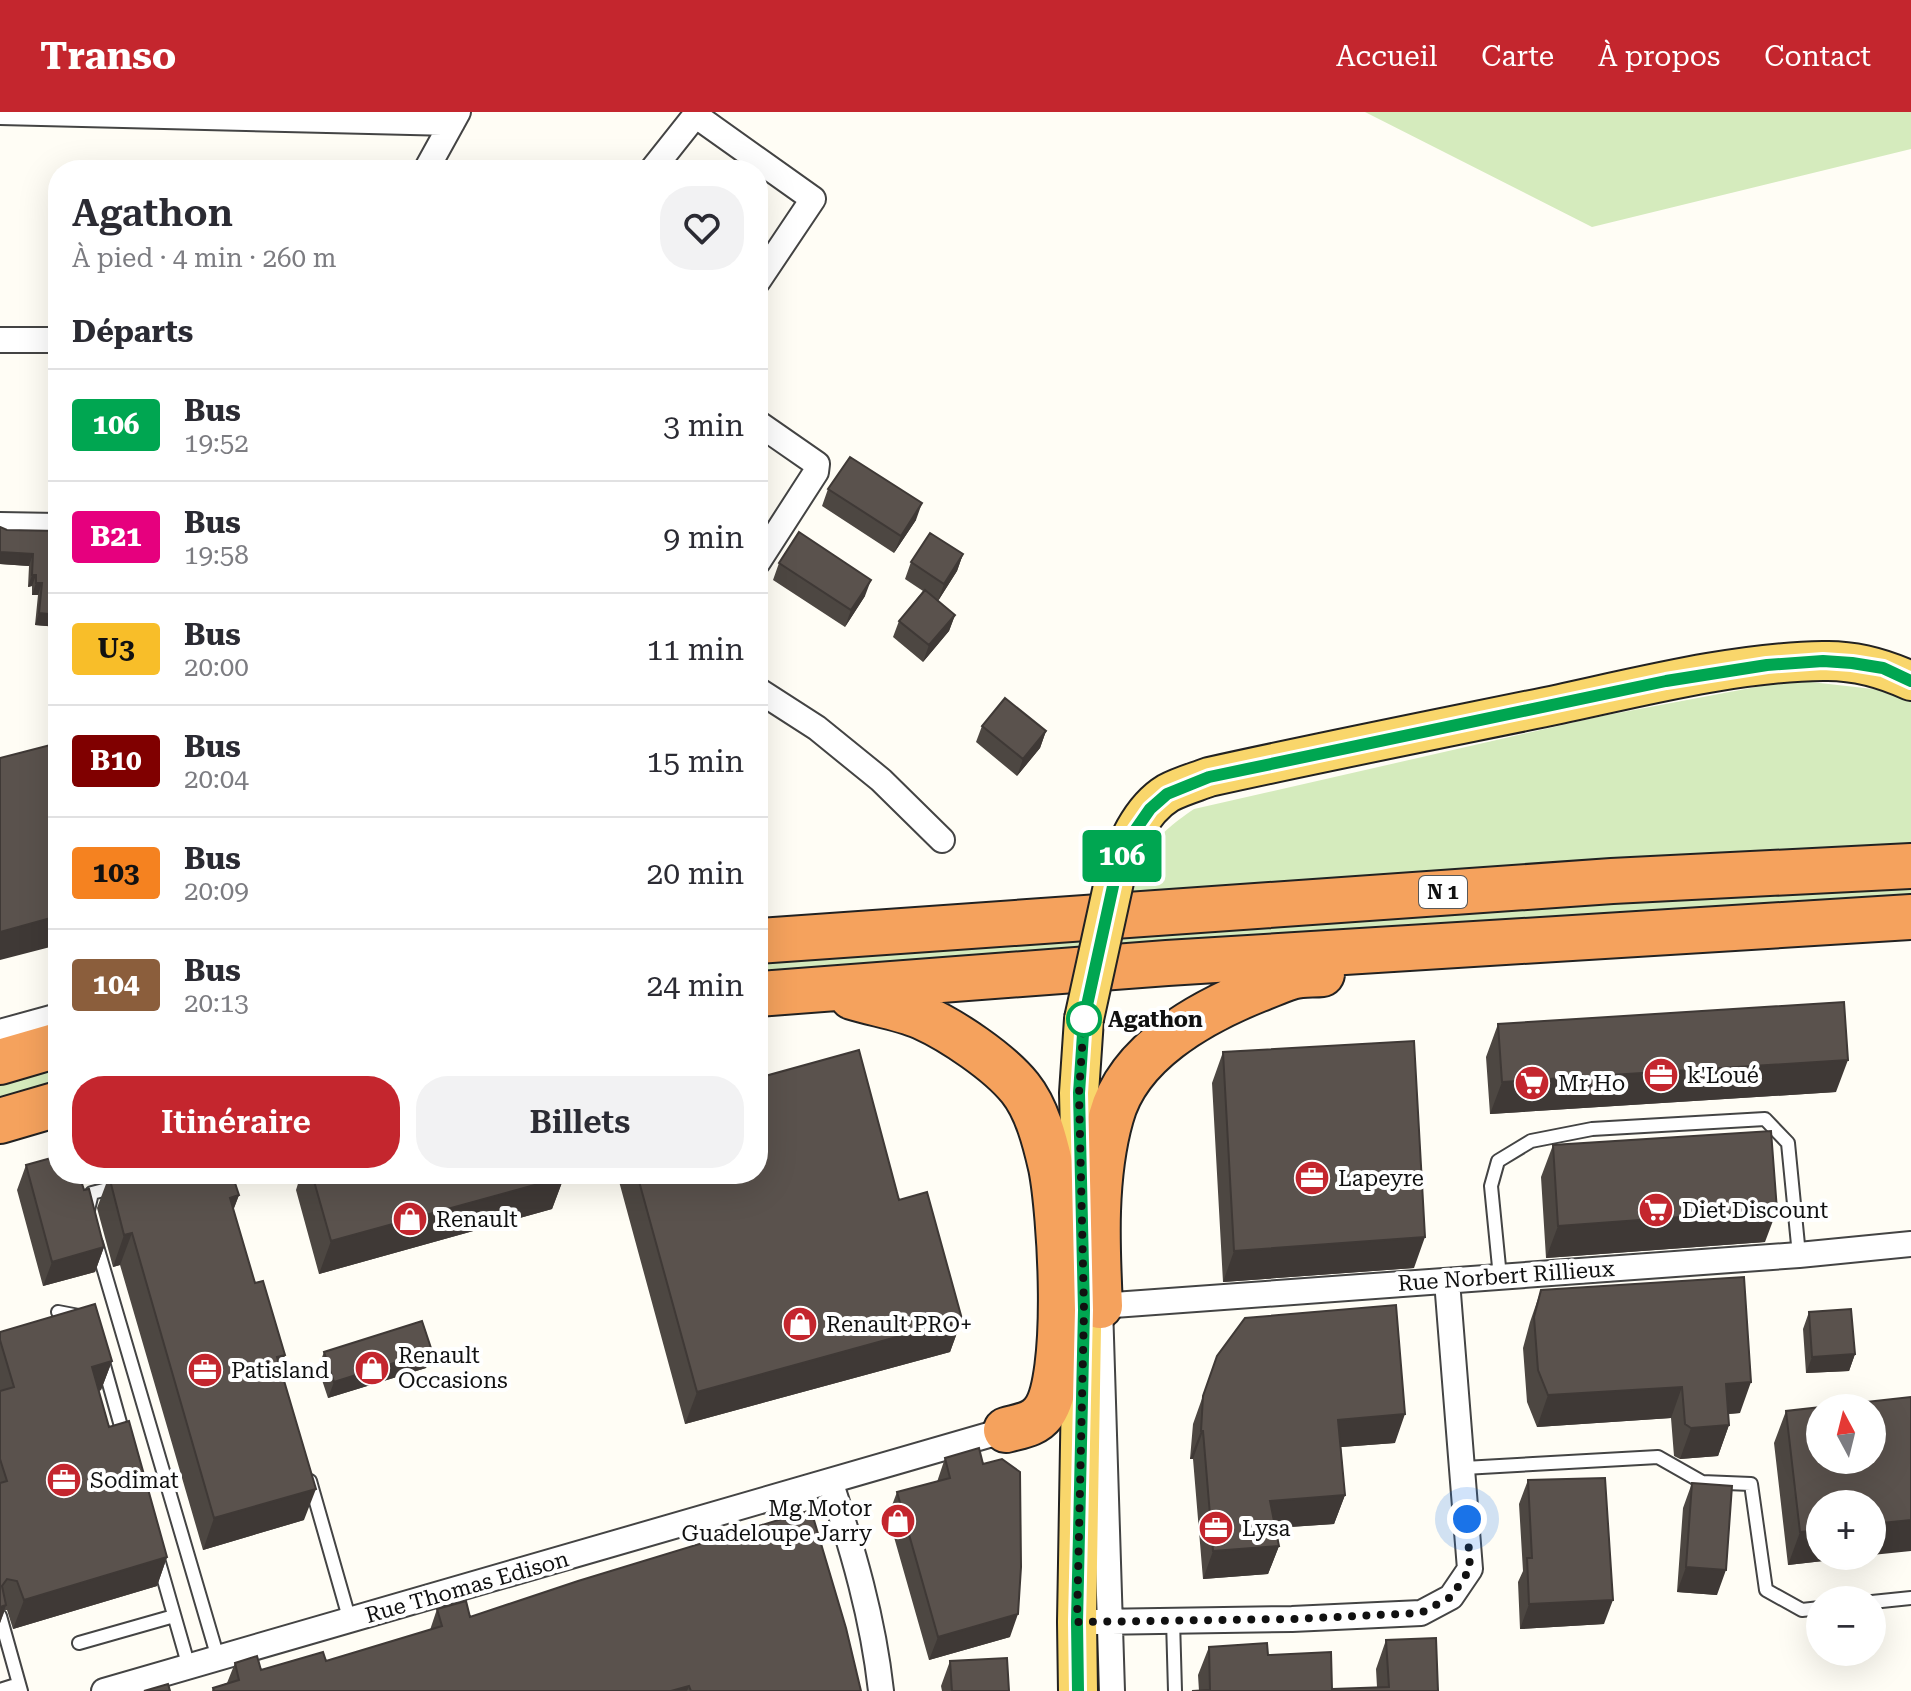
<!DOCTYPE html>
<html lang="fr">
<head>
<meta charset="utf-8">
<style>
  :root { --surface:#fff; --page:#f2f2f3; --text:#2b2b33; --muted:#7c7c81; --line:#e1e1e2; --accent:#c4262e }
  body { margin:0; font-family:"Roboto Serif",serif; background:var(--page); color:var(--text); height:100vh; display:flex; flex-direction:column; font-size:30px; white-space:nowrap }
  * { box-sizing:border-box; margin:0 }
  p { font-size:26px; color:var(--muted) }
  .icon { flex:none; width:44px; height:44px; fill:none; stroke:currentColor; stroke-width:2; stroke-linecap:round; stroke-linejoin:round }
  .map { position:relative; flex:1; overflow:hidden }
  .panel { position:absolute; left:48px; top:48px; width:720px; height:1024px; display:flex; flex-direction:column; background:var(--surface); border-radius:32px; box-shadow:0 8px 32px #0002 }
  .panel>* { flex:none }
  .badge { padding:0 16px; border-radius:6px; font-size:28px; line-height:52px }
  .needle { width:52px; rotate:353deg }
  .fabs { position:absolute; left:1806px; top:1282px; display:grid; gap:16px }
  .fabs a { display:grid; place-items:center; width:80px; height:80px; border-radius:50%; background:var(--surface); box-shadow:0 8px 32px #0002; font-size:40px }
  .you { position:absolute; width:40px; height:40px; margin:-20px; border:6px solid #fff; border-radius:50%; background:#1a73e8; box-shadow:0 0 0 12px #1a73e833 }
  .map>.badge { position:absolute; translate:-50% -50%; box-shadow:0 0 0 4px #fff }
  h2 { padding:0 24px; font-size:30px; line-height:72px }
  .round { display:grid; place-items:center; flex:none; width:84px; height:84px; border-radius:32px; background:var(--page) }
  .summary { display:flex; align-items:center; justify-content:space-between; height:136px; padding:0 24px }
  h1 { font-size:38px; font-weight:600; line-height:60px }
  .cta { display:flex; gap:16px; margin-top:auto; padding:16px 24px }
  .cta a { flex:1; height:92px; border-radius:32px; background:var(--accent); color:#fff; font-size:32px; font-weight:600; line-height:92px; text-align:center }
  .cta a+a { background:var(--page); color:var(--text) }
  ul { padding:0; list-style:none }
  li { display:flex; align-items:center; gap:24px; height:112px; padding:0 24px; border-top:2px solid var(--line) }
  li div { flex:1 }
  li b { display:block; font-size:30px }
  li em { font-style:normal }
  li .badge { min-width:88px; font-weight:700; text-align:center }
  header { display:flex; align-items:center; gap:48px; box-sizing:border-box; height:112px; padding:0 40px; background:var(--accent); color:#fff }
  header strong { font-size:38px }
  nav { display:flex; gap:44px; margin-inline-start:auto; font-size:28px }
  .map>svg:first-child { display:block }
  .green { fill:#d5ebbd }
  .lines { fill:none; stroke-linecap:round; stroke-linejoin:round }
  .lane-casing { stroke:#444; stroke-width:16 }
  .street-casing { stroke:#444; stroke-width:28 }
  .primary-casing { stroke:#222; stroke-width:42 }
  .highway-casing { stroke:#222; stroke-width:48 }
  .lane { stroke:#fff; stroke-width:12 }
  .street { stroke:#fff; stroke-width:24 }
  .primary { stroke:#f9d66b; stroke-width:38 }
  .highway { stroke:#f5a25d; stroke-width:44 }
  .primary-bridge-casing { stroke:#222; stroke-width:42; stroke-linecap:butt }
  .primary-bridge { stroke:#f9d66b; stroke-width:38 }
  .wall { fill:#4d4742 }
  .shaded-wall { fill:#3f3936 }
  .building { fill:#5a524d; stroke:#3f3936; stroke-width:2; fill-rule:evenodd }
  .line-casing { stroke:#fff; stroke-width:18 }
  .line { stroke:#00a651; stroke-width:12 }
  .walk { stroke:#111; stroke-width:8; stroke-dasharray:0 14.4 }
  .stop-dot { fill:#fff; stroke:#00a651; stroke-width:4 }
  .labels { text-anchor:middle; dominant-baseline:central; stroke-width:8; stroke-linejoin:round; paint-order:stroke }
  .shield { fill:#fff; stroke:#585858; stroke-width:2 }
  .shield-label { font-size:20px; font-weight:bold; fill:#111 }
  .stop-label { font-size:22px; font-weight:bold; fill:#111; stroke:#fff; text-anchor:start }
  .poi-label { font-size:22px; fill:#111; stroke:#fff; text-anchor:start }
  .street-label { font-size:22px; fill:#111; stroke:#fff }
</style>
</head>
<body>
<header>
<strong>Transo</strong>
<nav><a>Accueil</a><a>Carte</a><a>À propos</a><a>Contact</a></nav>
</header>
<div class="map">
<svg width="1911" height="1579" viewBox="0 0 1911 1579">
  <rect width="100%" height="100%" fill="#fffdf5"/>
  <!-- green -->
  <path class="green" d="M1365,0H1911V37L1592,115Z
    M1793,568L1900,580L1911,585V738L1128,791C1145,740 1149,728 1194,697L1602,604Z
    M1911,772V788L758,867V846L1759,778Z
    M58,954V977L0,994V971Z"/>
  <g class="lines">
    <defs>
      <path id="lane" d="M88,1098L92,1081L119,1074
        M96,1131L218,1546
        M1500,1165L1491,1074L1498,1049L1531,1029L1592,1017L1765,1007L1788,1031L1799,1143
        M58,1200L79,1204
        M103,1250L124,1325
        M1464,1356L1658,1345L1702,1370L1751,1372L1766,1478L1802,1498L1820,1496
        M310,1369L350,1509
        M158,1447L189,1555
        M1872,1490L1911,1486
        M0,1504L21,1579
        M1173,1508L1175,1579
        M79,1531L174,1504
        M0,1578L19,1572"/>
      <path id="street" d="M0,0L452,11
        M695,3L813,87L758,169
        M426,58L458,0
        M652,58L698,0
        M0,228H58
        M758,311L817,352L816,360L758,450
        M0,413L58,414
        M758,578L817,616L881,668L942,728
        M0,920L58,904
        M830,1369C853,1438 873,1506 881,1579
        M1095,1510L1292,1507L1421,1501L1451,1485L1470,1457L1447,1169
        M104,1579L1006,1318
        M1112,1579L1100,1194L1799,1143L1911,1132"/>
      <path id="primary" d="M1115,765C1125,735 1140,698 1168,681C1181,674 1196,670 1209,665C1326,639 1443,616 1560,592C1643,574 1738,550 1823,549C1855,548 1883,556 1911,569
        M1082,1096L1079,981L1084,907
        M1078,1579L1077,1510L1083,1158"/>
      <path id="highway" d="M758,829L1612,769L1911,754
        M758,882L1167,851L1911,805
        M852,885C875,892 901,896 922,905C953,919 999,950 1020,976C1037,997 1045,1029 1051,1055C1060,1100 1071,1267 1043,1301C1034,1313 1020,1314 1006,1318
        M0,950L58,933
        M0,1009L58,992
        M1100,1194C1097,1133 1094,1065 1111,1005C1128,941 1200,901 1257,878C1268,874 1280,868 1291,865C1301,862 1312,863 1322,862"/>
    </defs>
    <!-- lane casing -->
    <use href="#lane" class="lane-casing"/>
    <!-- street casing -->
    <use href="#street" class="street-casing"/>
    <!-- primary casing -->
    <use href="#primary" class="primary-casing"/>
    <!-- highway casing -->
    <use href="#highway" class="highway-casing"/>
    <!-- lane -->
    <use href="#lane" class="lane"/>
    <!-- street -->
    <use href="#street" class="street"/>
    <!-- primary -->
    <use href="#primary" class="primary"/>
    <!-- highway -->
    <use href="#highway" class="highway"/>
    <defs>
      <path id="primary-bridge" d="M1084,907L1115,765"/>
    </defs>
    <!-- primary-bridge casing -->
    <use href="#primary-bridge" class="primary-bridge-casing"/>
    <!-- primary-bridge -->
    <use href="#primary-bridge" class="primary-bridge"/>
  </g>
  <!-- wall -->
  <path class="wall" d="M828,377L916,408L894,441L822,394Z
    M0,415L7,418L58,419V515L35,513L38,483H32V474L28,475L29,454L0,452Z
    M963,442L957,459L938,489L955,503L949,519L923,550L893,525L899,509L923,479L905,467L911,450Z
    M779,451L865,484L845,515L773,468Z
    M982,614L1046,619L1040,636L1017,664L976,630Z
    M1498,912L1836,980L1490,1002L1486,945Z
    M1223,940L1414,1156L1223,1170L1212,971Z
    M1553,1033L1765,1130L1546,1146L1541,1065Z
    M26,1053L84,1078L104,1135L95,1160L43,1174L17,1078Z
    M301,1062H563L564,1065L552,1097L319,1162L296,1078Z
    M617,1062H758L899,1088L962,1207L950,1240L685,1312Z
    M109,1064L239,1083L233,1098L255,1171L285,1243L280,1255L304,1408L203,1438L120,1153L113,1155L97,1096Z
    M1541,1178L1740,1301L1728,1302L1729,1313L1718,1344L1680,1347L1674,1344L1671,1306L1537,1315L1527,1290L1523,1236L1530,1210Z
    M1809,1200L1855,1242L1849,1259L1806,1261L1803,1217Z
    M0,1220L112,1249L101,1278L99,1279L109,1315L167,1445L157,1474L13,1517L7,1498H5L0,1511Z
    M432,1239L426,1256L328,1286L318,1256L324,1240Z
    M1217,1244L1395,1331L1341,1335L1345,1383L1334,1412L1275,1416L1279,1434L1268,1462L1203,1467L1193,1347H1190L1193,1312Z
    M1786,1299L1820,1444H1867L1788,1453L1774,1331Z
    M945,1346L1010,1525L929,1548L888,1404L897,1380L937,1370Z
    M1528,1368L1604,1512L1520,1517L1518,1470L1523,1459L1519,1392Z
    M1692,1371L1717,1483L1677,1480L1683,1396Z
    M437,1497L470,1505L861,1579H212L213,1576L227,1571L235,1551L261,1558L326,1549L430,1518Z
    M1386,1528L1438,1579H1199L1198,1563L1209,1535L1268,1543L1332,1577L1377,1575L1376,1557Z
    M950,1549L1009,1579H942L941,1574Z"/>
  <!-- shaded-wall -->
  <path class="shaded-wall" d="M922,391L916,408L894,441L901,424Z
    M0,440L33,442L29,454L0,452Z
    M963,442L957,459L938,489L944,472Z
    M32,463H36L32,474L28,475Z
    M871,468L865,484L845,515L851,498Z
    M36,471H42L38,483H32Z
    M39,501L58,503V515L35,513Z
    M955,503L949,519L923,550L929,533Z
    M1046,619L1040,636L1017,664L1023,647Z
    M58,804V833L0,848V820Z
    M1848,948L1836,980L1490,1002L1502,970Z
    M564,1065L552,1097L319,1162L331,1129Z
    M239,1083L227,1115L230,1086Z
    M1777,1098L1765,1130L1546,1146L1558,1114Z
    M132,1121L120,1153L113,1155L124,1123Z
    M1425,1125L1414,1156L1223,1170L1234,1139Z
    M104,1135L95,1160L43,1174L52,1150Z
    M962,1207L950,1240L685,1312L697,1280Z
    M432,1239L426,1256L328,1286L334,1270Z
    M1855,1242L1849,1259L1806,1261L1812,1245Z
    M285,1243L273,1275L277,1245Z
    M112,1249L101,1278L81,1284L92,1255Z
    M1751,1270L1740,1301L1715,1303L1726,1272Z
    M1682,1275L1671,1306L1537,1315L1548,1283Z
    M1405,1302L1395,1331L1328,1336L1338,1308Z
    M1729,1313L1718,1344L1680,1347L1691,1316Z
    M1201,1319H1203L1193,1347H1190Z
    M316,1377L304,1408L203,1438L214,1406Z
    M1345,1383L1334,1412L1260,1417L1270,1389Z
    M1911,1408V1439L1872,1443V1412Z
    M1820,1418V1444H1867L1788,1453L1800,1420Z
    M1279,1434L1268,1462L1203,1467L1213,1439Z
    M167,1445L157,1474L13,1517L24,1488Z
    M1686,1455L1726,1458L1717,1483L1677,1480Z
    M1613,1488L1604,1512L1520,1517L1529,1492Z
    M6,1493L0,1511V1495Z
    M1018,1502L1010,1525L929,1548L938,1525Z
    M689,1574L687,1579H671Z"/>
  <!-- building -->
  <path class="building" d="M850,345L922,391L901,424L828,377Z
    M0,415L7,418L58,419V503L39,501L42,471H36V463H32L33,442L0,440Z
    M799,420L871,468L851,498L779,451Z
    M930,421L963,442L944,472L911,450Z
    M925,478L955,503L929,533L899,509Z
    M1005,586L1046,619L1023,647L982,614Z
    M58,631V804L0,820V646Z
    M1844,890L1848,948L1502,970L1498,912Z
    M1414,929L1425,1125L1234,1139L1223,940Z
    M859,938L899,1088L927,1080L962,1207L697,1280L637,1062H758V966Z
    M1771,1019L1777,1098L1558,1114L1553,1033Z
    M58,1044V1062H79L84,1078L89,1077L104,1135L52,1150L26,1053Z
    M117,1062H232L239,1083L230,1086L255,1171L263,1169L285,1243L277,1245L316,1377L214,1406L132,1121L124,1123L109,1064Z
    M312,1062H563L564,1065L331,1129Z
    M1744,1165L1751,1270L1726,1272L1729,1313L1691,1316L1685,1312L1682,1275L1548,1283L1538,1258L1534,1205L1541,1178Z
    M95,1192L112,1249L92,1255L109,1315L129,1309L167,1445L24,1488L17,1469L7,1467L2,1474L6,1493L0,1495V1371L7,1369L0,1347V1279L14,1275L0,1228V1220Z
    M1396,1193L1405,1302L1338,1308L1345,1383L1270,1389L1279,1434L1213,1439L1203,1319H1201L1203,1284L1217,1244L1245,1206Z
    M1851,1197L1855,1242L1812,1245L1809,1200Z
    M422,1209L432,1239L334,1270L324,1240Z
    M1911,1285V1408L1872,1412V1392H1820V1418L1800,1420L1786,1299ZM1820,1296H1872V1348H1820Z
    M979,1336L983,1352L1002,1347L1020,1360L1021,1455L1018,1502L938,1525L897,1380L950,1366L945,1346Z
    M1605,1366L1613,1488L1529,1492L1527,1446H1532L1528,1368Z
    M1692,1371L1732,1374L1726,1458L1686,1455Z
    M811,1398L846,1516L861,1579H691L689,1574L671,1579H214L213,1576L239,1568L235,1551L257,1544L261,1558L323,1540L326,1549L442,1514L437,1497L466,1489L470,1505L578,1469Z
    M1436,1526L1438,1579H1192L1210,1578L1209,1535L1267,1531L1268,1543L1331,1540L1332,1577L1389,1575L1386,1528Z
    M1007,1546L1009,1579H952L950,1549Z
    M168,1572L170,1579H144Z"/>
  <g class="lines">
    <defs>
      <path id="line" d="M1078,1579L1077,1510L1084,1198L1079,981L1084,907L1115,765L1134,720L1150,697L1167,682L1209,665L1666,569L1767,553L1823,549L1852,551L1883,556L1911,569"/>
    </defs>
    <!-- line casing -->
    <use href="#line" class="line-casing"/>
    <!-- line -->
    <use href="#line" class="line"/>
    <!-- walk -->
    <path class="walk" d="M1084,907L1079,981L1084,1198L1077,1510L1292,1507L1421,1501L1451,1485L1470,1457L1467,1407"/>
  </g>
  <!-- icons -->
  <defs>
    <symbol id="office-disc" viewBox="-11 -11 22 22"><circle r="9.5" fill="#c4262e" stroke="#fff"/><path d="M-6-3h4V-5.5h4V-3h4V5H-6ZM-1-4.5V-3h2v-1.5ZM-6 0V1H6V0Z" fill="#fff"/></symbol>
    <symbol id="supermarket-disc" viewBox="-11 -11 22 22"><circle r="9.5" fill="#c4262e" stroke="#fff"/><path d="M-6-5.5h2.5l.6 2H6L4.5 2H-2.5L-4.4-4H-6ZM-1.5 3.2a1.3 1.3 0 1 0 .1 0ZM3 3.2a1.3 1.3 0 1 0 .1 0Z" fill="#fff"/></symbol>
    <symbol id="shop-disc" viewBox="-11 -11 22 22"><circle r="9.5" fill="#c4262e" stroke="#fff"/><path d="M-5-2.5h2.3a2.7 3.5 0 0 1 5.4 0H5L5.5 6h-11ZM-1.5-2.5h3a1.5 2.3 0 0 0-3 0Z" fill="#fff"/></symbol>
  </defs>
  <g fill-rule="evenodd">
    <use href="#office-disc" x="1641" y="943" width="40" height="40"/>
    <use href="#supermarket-disc" x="1512" y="951" width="40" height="40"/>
    <use href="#office-disc" x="1292" y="1046" width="40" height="40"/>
    <use href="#supermarket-disc" x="1636" y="1078" width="40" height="40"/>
    <use href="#shop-disc" x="390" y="1087" width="40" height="40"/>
    <use href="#shop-disc" x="780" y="1192" width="40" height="40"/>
    <use href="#shop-disc" x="352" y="1236" width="40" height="40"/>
    <use href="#office-disc" x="185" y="1238" width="40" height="40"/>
    <use href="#office-disc" x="44" y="1348" width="40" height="40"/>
    <use href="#shop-disc" x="878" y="1389" width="40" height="40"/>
    <use href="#office-disc" x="1196" y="1396" width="40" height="40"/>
  </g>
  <!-- markers -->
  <circle class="stop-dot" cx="1084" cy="907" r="16"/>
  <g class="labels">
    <!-- shield labels -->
    <rect class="shield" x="1419" y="764" width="48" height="32" rx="6"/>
    <g class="shield-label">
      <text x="1443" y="780">N 1</text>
    </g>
    <!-- stop labels -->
    <g class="stop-label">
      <text x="1108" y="907">Agathon</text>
    </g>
    <!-- poi labels -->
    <g class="poi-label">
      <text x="1687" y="963">k'Loué</text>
      <text x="1558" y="971">Mr Ho</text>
      <text x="1338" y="1066">Lapeyre</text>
      <text x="1682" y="1098">Diet Discount</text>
      <text x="436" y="1107">Renault</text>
      <text x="826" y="1212">Renault PRO+</text>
      <text x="398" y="1243">Renault<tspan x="398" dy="25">Occasions</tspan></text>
      <text x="231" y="1258">Patisland</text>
      <text x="90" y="1368">Sodimat</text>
      <text x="872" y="1396" text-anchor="end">Mg Motor<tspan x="872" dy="25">Guadeloupe Jarry</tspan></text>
      <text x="1242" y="1416">Lysa</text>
    </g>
    <!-- street labels -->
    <g class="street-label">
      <text transform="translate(1506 1164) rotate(-4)">Rue Norbert Rillieux</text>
      <text transform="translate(467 1475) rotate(-16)">Rue Thomas Edison</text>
    </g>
  </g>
</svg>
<div class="fabs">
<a><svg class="needle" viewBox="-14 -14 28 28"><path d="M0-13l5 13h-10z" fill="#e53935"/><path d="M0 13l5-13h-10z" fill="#7c7c81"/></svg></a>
<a>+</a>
<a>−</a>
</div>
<div class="you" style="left:1467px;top:1407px"></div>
<b class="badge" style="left:1122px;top:744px;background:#00a651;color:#fff">106</b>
<section class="panel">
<div class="summary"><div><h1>Agathon</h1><p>À pied · 4 min · 260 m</p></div><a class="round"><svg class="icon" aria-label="heart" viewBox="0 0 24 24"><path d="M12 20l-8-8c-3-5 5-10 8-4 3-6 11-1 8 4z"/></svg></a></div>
<h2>Départs</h2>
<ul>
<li><span class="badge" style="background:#00a651;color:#fff">106</span><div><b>Bus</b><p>19:52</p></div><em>3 min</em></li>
<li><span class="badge" style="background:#e6007e;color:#fff">B21</span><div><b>Bus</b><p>19:58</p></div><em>9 min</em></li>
<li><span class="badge" style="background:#f8be29;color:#111">U3</span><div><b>Bus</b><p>20:00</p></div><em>11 min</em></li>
<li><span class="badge" style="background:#800000;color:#fff">B10</span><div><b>Bus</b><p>20:04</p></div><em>15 min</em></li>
<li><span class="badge" style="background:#f58220;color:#111">103</span><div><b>Bus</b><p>20:09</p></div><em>20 min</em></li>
<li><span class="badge" style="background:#8b5e3c;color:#fff">104</span><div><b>Bus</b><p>20:13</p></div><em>24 min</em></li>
</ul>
<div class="cta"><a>Itinéraire</a><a>Billets</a></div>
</section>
</div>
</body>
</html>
